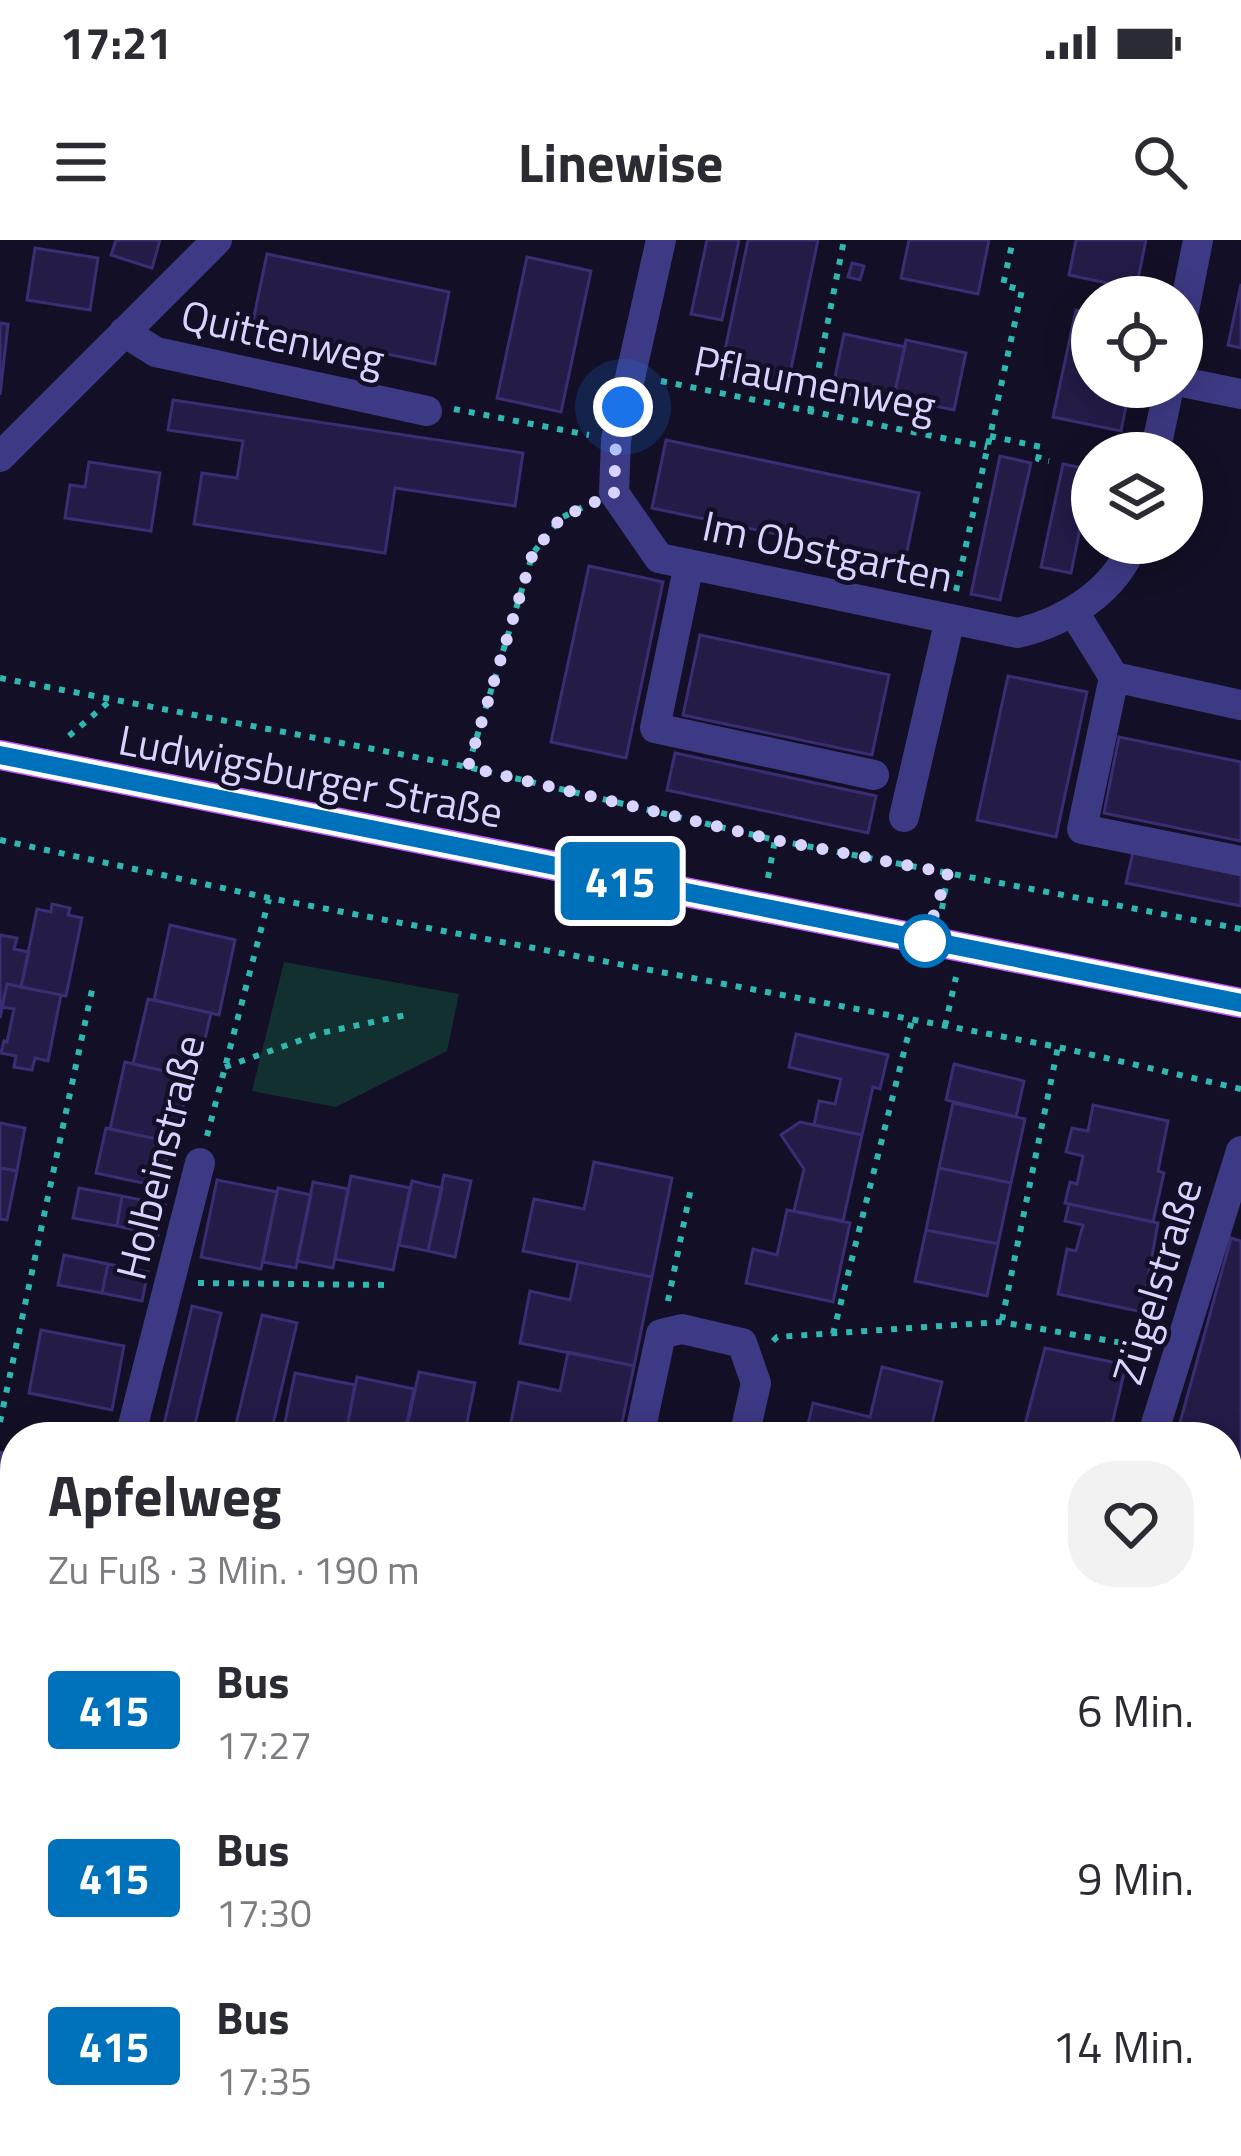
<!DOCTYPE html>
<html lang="de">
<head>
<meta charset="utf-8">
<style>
  :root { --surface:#fff; --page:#f2f2f3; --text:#2b2b33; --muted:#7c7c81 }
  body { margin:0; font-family:"Titillium Web",sans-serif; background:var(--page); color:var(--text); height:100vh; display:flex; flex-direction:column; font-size:45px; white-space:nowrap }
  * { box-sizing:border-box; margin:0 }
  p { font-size:39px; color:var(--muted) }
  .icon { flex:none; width:66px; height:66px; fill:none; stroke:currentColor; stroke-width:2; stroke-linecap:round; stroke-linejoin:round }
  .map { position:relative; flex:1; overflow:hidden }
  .panel { position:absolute; left:0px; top:1182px; width:1242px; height:735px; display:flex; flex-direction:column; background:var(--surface); border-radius:48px 48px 0 0; box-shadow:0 6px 30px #0003 }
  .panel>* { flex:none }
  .badge { padding:0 24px; border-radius:9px; font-size:42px; line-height:78px }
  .fabs { position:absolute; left:1071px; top:36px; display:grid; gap:24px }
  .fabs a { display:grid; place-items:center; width:132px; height:132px; border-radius:50%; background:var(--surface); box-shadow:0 6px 30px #0003; font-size:60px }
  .you { position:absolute; width:60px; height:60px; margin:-30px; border:9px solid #fff; border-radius:50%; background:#1a73e8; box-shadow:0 0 0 18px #1a73e833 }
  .map>.badge { position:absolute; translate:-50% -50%; box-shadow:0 0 0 6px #fff }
  .round { display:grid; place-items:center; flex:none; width:126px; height:126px; border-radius:48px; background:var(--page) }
  .headline { display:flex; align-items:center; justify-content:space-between; height:204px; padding:0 48px }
  h1 { font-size:57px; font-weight:700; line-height:90px }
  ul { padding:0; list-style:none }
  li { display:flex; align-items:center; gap:36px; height:168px; padding:0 48px }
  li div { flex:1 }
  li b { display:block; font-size:45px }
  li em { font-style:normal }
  li .badge { min-width:132px; font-weight:700; text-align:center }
  .status { display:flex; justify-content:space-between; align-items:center; height:84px; padding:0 60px; background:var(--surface); direction:ltr }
  .status svg { height:33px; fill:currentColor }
  header { display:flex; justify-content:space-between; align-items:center; height:156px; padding:0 48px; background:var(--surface); font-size:54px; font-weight:700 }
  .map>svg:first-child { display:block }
  .green { fill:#12302f }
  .building { fill:#241b47; stroke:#3b2d73; stroke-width:3 }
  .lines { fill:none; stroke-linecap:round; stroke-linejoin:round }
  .path { stroke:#2fb8b0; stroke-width:6; stroke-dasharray:6 9; stroke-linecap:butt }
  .minor { stroke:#3d3a85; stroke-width:30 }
  .major { stroke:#c25bff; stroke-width:30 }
  .line-casing { stroke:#fff; stroke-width:27 }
  .line { stroke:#0072bc; stroke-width:18 }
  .walk { stroke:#d9d4ff; stroke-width:12; stroke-dasharray:0 21.6 }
  .stop-dot { fill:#fff; stroke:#0072bc; stroke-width:6 }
  .labels { text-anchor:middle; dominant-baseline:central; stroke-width:9; stroke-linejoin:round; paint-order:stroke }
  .street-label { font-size:42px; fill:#d9d4ff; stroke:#130f26 }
</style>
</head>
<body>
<div class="status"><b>17:21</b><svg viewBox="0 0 49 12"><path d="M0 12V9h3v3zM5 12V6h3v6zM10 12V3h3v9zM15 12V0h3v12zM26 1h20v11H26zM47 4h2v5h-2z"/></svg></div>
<header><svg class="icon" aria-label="menu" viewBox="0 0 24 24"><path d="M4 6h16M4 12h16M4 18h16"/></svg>Linewise<svg class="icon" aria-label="search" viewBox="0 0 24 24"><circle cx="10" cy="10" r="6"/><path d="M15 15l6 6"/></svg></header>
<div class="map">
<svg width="1241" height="1916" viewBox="0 0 1241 1916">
  <rect width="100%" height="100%" fill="#130f26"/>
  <!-- green -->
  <path class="green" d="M284,722L459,754L447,811L336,867L252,851Z
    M1241,1784V1916H1192L1197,1902H1227V1822Z"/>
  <!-- building -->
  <path class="building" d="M116,0H160L152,28L111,15Z
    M707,0H739L722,80L691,74Z
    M748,0H818L787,148L720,134Z
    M909,0H989L978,54L901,38Z
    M1076,0H1146L1136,49L1069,35Z
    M35,8L98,18L90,70L27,60Z
    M267,14L449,52L435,124L252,86Z
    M527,17L591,31L561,172L497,158Z
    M852,23L864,26L860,40L848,37Z
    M1241,44V108L1228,105Z
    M1076,70L1092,74V147H1130L1121,191L1053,177Z
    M0,83L8,84L0,155Z
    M844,94L905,107L892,164L832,151Z
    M906,100L966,113L954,170L894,157Z
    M173,160L523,213L515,266L395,248L385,313L194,284L202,233L237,238L243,201L168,190Z
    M666,200L919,253L905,321L652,268Z
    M1000,216L1031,223L1000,360L971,354Z
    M89,222L160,233L151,291L65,278L70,245L85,247Z
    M1063,224L1092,230L1071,333L1041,327Z
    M589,326L663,342L626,518L551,502Z
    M700,395L889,435L872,515L683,475Z
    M1008,436L1087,452L1056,597L977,580Z
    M1119,497L1241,522V601L1104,573Z
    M675,513L876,556L868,593L667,550Z
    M1133,612L1241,635V666L1126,643Z
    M52,664L70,668L68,675L82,678L66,756L21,747L37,669L51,672Z
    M170,685L235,700L219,775L154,760Z
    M0,695L17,698L14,709L29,712L21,747L7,744L0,778Z
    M7,744L61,755L48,821L35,818L32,830L14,827L16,816L1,813L4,801L7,802L14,769L2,767Z
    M148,759L211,773L196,838L133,824Z
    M796,794L888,815L880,849L873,847L862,895L814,885L819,861L835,864L841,839L789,827Z
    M125,822L190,837L175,903L110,889Z
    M954,824L1024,841L1016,877L946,860Z
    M953,863L1025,879L1011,943L939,928Z
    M1093,865L1168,881L1158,931L1164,933L1153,982L1065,963L1070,942L1077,944L1083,916L1066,912L1072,888L1088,891Z
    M800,882L862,895L843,981L794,971L804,929L781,895Z
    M0,883L25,888L17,931L0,928Z
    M106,888L170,902L161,947L96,933Z
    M594,922L672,938L652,1037L523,1011L534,959L584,969Z
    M0,928L17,931L7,980L0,979Z
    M939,928L1011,943L998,1004L926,990Z
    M444,935L471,941L455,1017L428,1011Z
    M351,936L410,948L393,1030L335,1019Z
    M217,940L277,952L261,1029L201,1017Z
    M412,941L442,948L428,1011L399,1005Z
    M313,942L348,949L333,1028L297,1021Z
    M79,948L122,956L117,986L73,978Z
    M278,948L311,955L296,1028L263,1022Z
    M122,956L165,965L158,995L117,986Z
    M1069,964L1158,983L1142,1072L1058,1054L1067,1009L1076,1011L1083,985L1065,981Z
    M787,970L850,983L833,1062L746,1043L753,1009L777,1015Z
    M926,990L998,1004L987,1056L915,1041Z
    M1231,998L1241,1001V1477L1227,1474V1239L1234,1214L1227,1212V1197H1176Z
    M64,1015L108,1024L102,1053L58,1045Z
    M578,1022L652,1037L634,1126L520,1103L530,1051L570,1060Z
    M108,1024L148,1032L142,1061L102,1053Z
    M192,1066L221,1073L192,1197H161Z
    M262,1075L297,1083L270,1197H233Z
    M41,1090L124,1106L112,1170L29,1153Z
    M1045,1108L1126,1125L1109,1197L1022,1196Z
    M568,1112L634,1126L619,1197H508L519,1142L560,1151Z
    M882,1127L942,1142L929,1197H805L813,1163L870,1177Z
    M419,1132L475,1143L464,1197H405Z
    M295,1133L355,1145L345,1197H282Z
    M357,1137L414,1149L404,1197H345Z
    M0,1293L15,1296V1378L0,1375Z
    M0,1447L15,1449V1521L12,1544L0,1542Z
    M321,1902H424L421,1916H370L321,1905Z
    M426,1902H459L456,1916H423Z
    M836,1902H871L868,1916H834Z"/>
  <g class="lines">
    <!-- path -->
    <path class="path" d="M661,141L987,207
      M454,169L589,195
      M810,172L844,0
      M990,196L1041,207L1038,219L1049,221
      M956,351L1022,50L1003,45L1013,0
      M0,438L468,527L775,600L1241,689
      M69,496L112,459
      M468,526L533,313L561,278L589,264
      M0,600L269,658L1058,807L1241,849
      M768,638L775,600
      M942,669L948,633
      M945,786L956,737
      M225,827L321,793L406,775
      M207,896L269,659
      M198,1043L391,1045
      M668,1061L691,948
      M1002,1080L1058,807
      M833,1094L912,780
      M773,1101L777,1097L1001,1082L1151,1108
      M0,1182L92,750
      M1227,1610L1241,1617
      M193,1916L196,1902"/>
    <!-- minor -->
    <path class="minor" d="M661,0L616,200L614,253L659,318L1018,393C1065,382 1116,351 1133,303
      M1182,81L1198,0
      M124,92L156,112L427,171
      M1182,142L1241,154
      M1155,213L1169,147
      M0,217L217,0
      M689,324L655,488L874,535
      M1073,371L1114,437L1241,465
      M1114,437L1082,589L1241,621
      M904,577L950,379
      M130,1197L200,923
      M639,1197L661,1094L682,1089L742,1103L756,1143L744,1197
      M1152,1197L1241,911
      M0,1226L15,1231
      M0,1605L15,1609
      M18,1916L20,1902
      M580,1916L583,1902
      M927,1916L932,1902"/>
    <!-- major -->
    <path class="major" d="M0,515L1241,763"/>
  </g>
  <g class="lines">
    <defs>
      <path id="line" d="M0,515L1241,763"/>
    </defs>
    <!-- line casing -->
    <use href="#line" class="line-casing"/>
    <!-- line -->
    <use href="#line" class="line"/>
    <!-- walk -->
    <path class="walk" d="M623,167L616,200L614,253L561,278L533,313L468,527L775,600L948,633L925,701"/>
  </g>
  <!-- markers -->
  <circle class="stop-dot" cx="925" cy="701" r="24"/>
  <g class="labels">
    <!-- street labels -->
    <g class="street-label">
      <text transform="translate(283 96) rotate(13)">Quittenweg</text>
      <text transform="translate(815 142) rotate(11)">Pflaumenweg</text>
      <text transform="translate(828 310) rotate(12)">Im Obstgarten</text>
      <text transform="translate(311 535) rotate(11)">Ludwigsburger Straße</text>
      <text transform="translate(159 917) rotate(-76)">Holbeinstraße</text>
      <text transform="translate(1156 1041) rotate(-73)">Zügelstraße</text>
    </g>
  </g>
</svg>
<div class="fabs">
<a><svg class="icon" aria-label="locate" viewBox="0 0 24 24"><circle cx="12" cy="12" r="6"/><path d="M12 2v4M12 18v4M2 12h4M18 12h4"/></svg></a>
<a><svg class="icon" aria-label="layers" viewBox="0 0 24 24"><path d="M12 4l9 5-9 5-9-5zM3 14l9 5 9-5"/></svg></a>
</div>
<div class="you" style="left:623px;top:167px"></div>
<b class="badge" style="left:620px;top:641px;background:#0072bc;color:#fff">415</b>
<section class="panel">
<div class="headline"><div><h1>Apfelweg</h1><p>Zu Fuß · 3 Min. · 190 m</p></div><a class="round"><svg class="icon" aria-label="heart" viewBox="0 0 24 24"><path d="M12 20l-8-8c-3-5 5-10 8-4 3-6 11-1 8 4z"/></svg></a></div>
<ul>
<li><span class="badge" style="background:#0072bc;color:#fff">415</span><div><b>Bus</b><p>17:27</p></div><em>6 Min.</em></li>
<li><span class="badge" style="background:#0072bc;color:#fff">415</span><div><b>Bus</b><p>17:30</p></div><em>9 Min.</em></li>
<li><span class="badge" style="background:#0072bc;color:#fff">415</span><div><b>Bus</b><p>17:35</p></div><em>14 Min.</em></li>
</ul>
</section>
</div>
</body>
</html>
